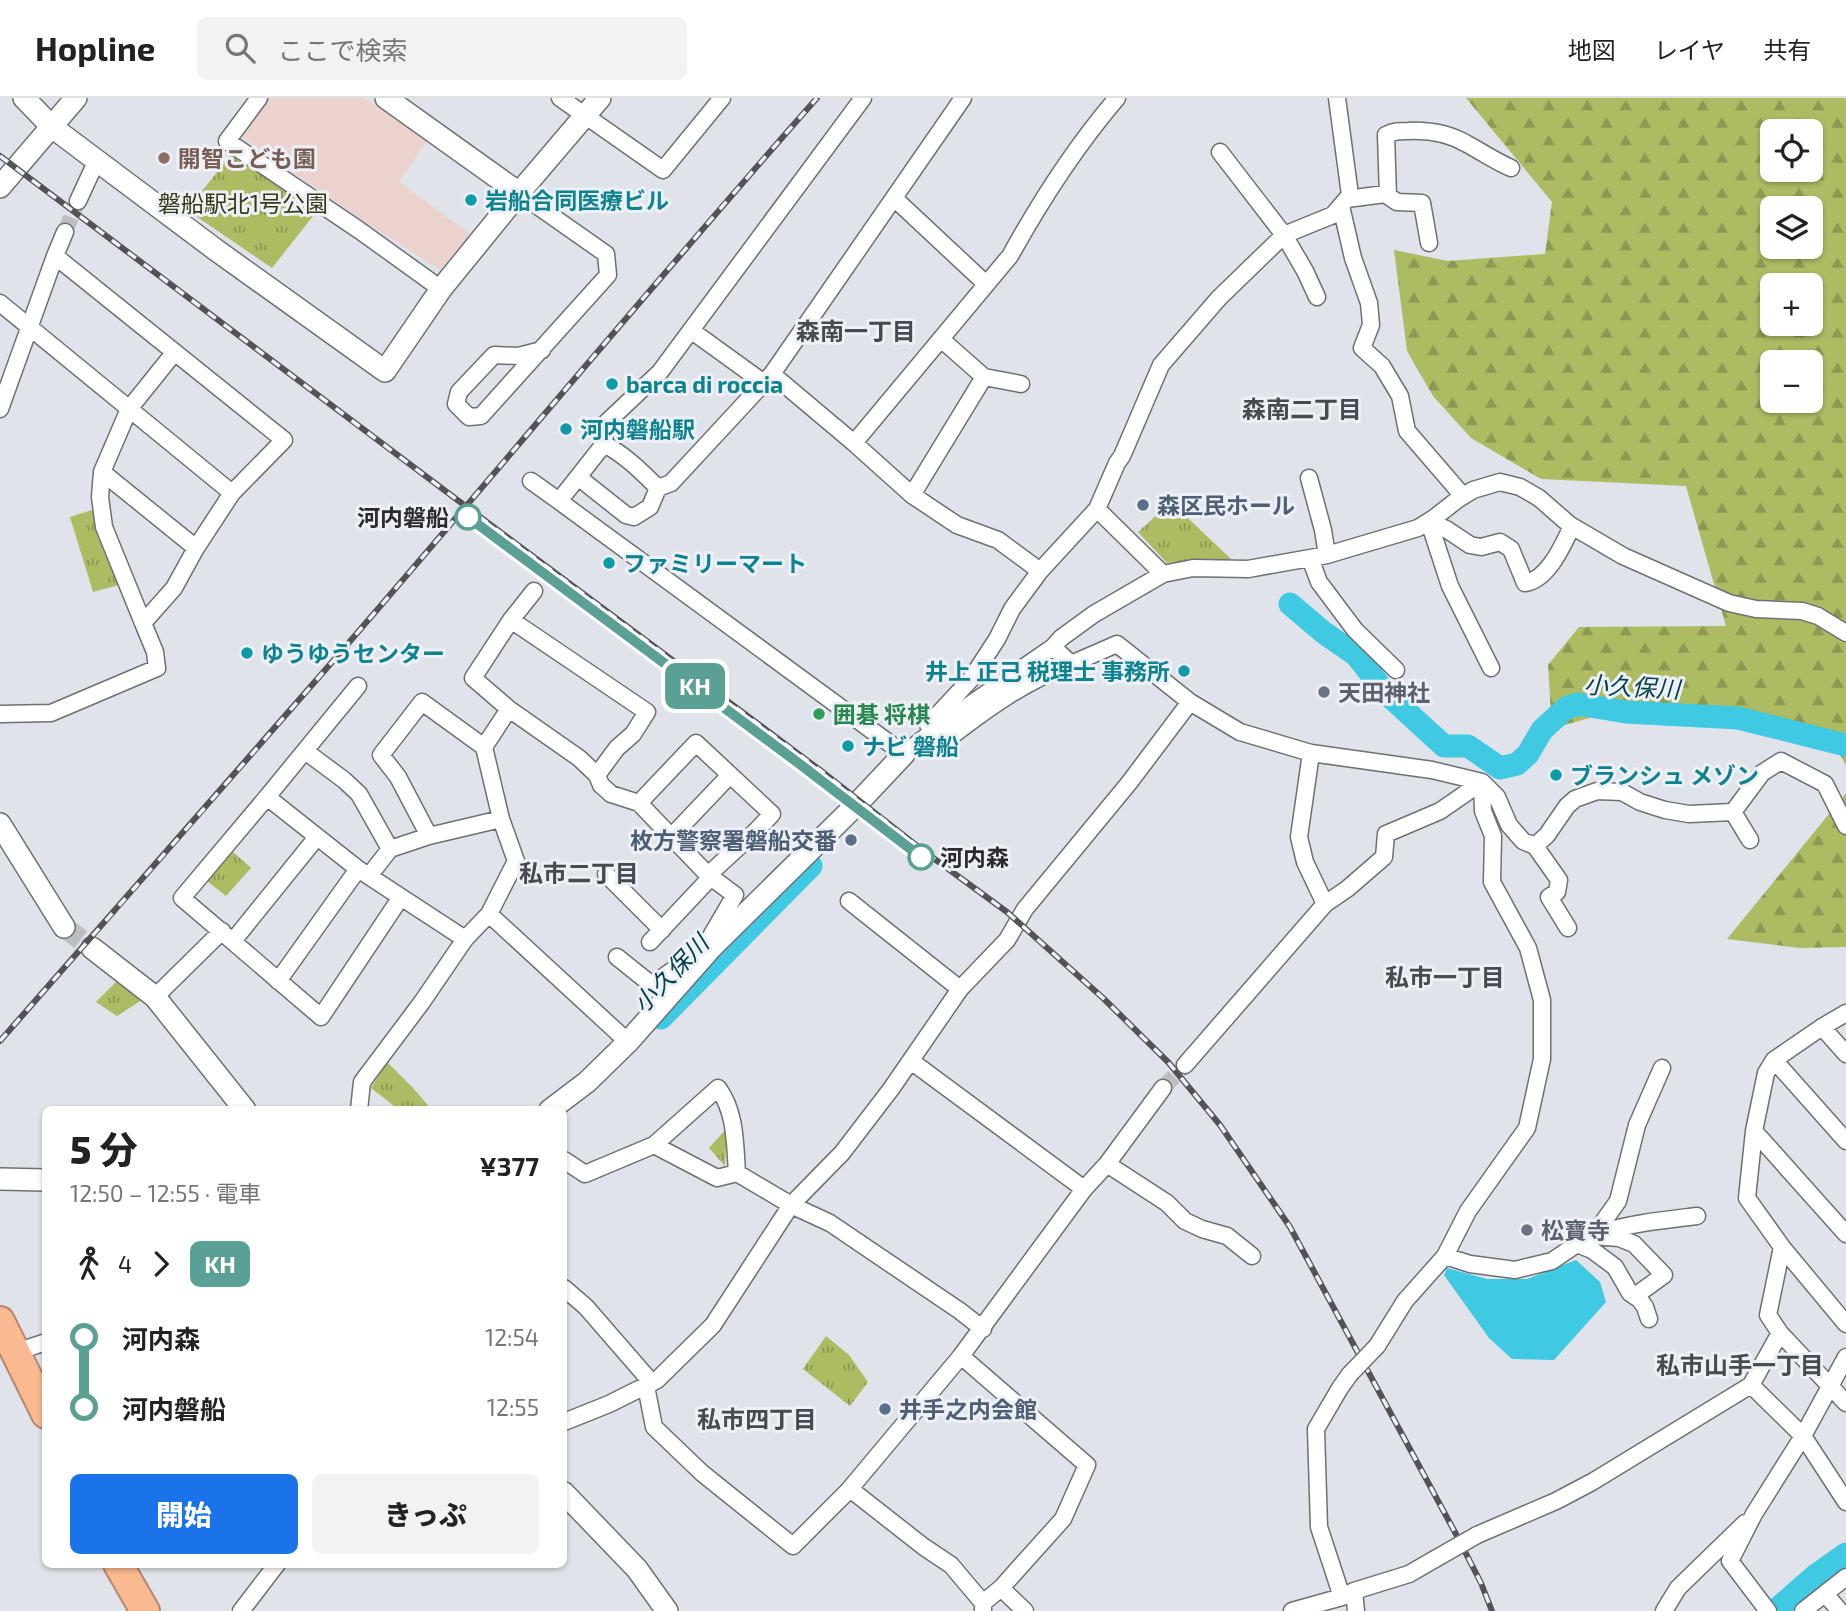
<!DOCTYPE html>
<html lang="ja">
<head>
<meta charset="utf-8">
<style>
  :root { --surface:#fff; --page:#f2f2f2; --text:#222; --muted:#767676; --line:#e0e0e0; --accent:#1a73e8 }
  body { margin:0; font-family:"Exo 2","Noto Sans JP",sans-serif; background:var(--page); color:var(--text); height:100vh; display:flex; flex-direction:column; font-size:26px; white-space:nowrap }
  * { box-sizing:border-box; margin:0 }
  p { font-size:23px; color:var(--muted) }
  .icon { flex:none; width:38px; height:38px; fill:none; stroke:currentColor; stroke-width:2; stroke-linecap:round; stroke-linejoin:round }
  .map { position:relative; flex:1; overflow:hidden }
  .panel { position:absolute; left:42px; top:1008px; width:525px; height:462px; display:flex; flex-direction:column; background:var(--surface); border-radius:10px; box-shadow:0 2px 5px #0004 }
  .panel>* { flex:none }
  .badge { padding:0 14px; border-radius:10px; font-size:24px; line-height:46px }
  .buttons { position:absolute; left:1760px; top:21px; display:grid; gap:14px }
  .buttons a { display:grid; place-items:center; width:63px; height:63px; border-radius:10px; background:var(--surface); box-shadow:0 2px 5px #0004; font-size:35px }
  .map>.badge { position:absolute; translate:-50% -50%; box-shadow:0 0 0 4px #fff }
  .legs { display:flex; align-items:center; gap:10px; height:77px; padding:0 28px; font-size:23px }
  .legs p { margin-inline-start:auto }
  .head { display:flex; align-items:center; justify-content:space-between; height:119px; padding:0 28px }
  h1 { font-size:38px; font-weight:800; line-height:52px }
  .cta { display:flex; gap:14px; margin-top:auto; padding:14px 28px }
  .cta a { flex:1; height:80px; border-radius:10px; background:var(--accent); color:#fff; font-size:28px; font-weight:800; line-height:80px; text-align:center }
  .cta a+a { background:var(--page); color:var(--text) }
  ul { padding:0 28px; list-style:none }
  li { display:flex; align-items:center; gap:24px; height:70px; font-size:26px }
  li i { display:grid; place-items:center; width:10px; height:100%; margin:0 9px; background:currentColor }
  li i::after { content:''; width:18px; height:18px; margin:-9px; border:5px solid; border-radius:50%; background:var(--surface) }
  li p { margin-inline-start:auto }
  li:first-child i { background:linear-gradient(#0000 50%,currentColor 0) }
  li:last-child i { background:linear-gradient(currentColor 50%,#0000 0) }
  header { display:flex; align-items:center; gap:42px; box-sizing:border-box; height:98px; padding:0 35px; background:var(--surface); border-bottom:2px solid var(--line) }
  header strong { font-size:33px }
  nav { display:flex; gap:38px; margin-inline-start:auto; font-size:24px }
  .search { width:490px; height:63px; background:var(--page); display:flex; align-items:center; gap:18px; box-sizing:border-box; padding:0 24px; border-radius:10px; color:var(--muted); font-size:26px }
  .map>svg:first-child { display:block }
  .commercial { fill:#ecd2cd }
  .forest { fill:url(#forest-firs); fill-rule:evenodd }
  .park { fill:url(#park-tufts) }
  .water { fill:#3fc9e2 }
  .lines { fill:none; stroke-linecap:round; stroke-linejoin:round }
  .river { stroke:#3fc9e2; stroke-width:23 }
  .street-tunnel { stroke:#bcbec4; stroke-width:16; stroke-dasharray:16 8; stroke-linecap:butt }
  .secondary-tunnel { stroke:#bcbec4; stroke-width:21; stroke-dasharray:21 10; stroke-linecap:butt }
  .street-casing { stroke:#6d7075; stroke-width:19 }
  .secondary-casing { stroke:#6d7075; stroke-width:24 }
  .highway-casing { stroke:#b1886e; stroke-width:32 }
  .street { stroke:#fff; stroke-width:16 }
  .secondary { stroke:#fff; stroke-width:21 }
  .highway { stroke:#faba91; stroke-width:28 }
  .rail-casing { stroke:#525357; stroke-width:6 }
  .rail { stroke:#edf0f7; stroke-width:3.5; stroke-dasharray:10; stroke-linecap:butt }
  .street-bridge-casing { stroke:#6d7075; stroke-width:19; stroke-linecap:butt }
  .street-bridge { stroke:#fff; stroke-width:16 }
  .line-1-casing { stroke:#fff; stroke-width:16 }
  .line-1 { stroke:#5ba094; stroke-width:10 }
  .education-dot { fill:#8d6e63; stroke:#edf0f7; stroke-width:2.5 }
  .culture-dot { fill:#0f9aa8; stroke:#edf0f7; stroke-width:2.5 }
  .service-dot { fill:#5c6f8a; stroke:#edf0f7; stroke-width:2.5 }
  .stop-1-dot { fill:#fff; stroke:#5ba094; stroke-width:3.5 }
  .worship-dot { fill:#6b7280; stroke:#edf0f7; stroke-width:2.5 }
  .leisure-dot { fill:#2e9e5b; stroke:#edf0f7; stroke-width:2.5 }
  .labels { text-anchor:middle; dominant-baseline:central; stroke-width:6; stroke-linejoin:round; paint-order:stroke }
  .education-label { font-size:23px; font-weight:bold; fill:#785e54; stroke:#edf0f7; text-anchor:start }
  .culture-label { font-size:23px; font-weight:bold; fill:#0d838f; stroke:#edf0f7; text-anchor:start }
  .park-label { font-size:23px; fill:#353a13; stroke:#edf0f7 }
  .service-label { font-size:23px; font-weight:bold; fill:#4e5e75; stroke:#edf0f7; text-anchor:start }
  .stop-label { font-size:23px; font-weight:bold; fill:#2a2b2e; stroke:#edf0f7; text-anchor:end }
  .worship-label { font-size:23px; font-weight:bold; fill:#5b616d; stroke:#edf0f7; text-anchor:start }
  .leisure-label { font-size:23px; font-weight:bold; fill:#27864d; stroke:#edf0f7; text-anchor:start }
  .neighbourhood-label { font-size:24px; font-weight:bold; fill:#474a4f; stroke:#edf0f7 }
  .water-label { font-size:24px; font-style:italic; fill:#00404b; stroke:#edf0f7 }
</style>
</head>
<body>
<header>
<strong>Hopline</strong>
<div class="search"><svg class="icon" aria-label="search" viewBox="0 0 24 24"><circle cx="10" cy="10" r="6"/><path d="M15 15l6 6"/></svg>ここで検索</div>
<nav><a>地図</a><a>レイヤ</a><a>共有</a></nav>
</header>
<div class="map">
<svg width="1846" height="1513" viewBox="0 0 1846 1513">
  <defs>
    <pattern id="forest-firs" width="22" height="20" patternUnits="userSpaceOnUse" patternTransform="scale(1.75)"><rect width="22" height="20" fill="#adbb63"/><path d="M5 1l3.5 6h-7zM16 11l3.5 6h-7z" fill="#8d9852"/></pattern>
    <pattern id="park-tufts" width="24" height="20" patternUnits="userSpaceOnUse" patternTransform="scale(1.75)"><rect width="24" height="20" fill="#adbb63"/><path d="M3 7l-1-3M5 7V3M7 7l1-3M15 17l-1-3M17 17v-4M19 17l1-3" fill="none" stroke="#8d9852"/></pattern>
  </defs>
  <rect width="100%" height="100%" fill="#e0e3e9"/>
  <!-- commercial -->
  <path class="commercial" d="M268,0H364L428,41L399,84L470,136L440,172L361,121L240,38Z"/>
  <!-- forest -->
  <path class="forest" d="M1466,0H1846V668L1828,633L1663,627L1596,618L1552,631L1548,567L1579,529L1726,528L1686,388L1541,381L1471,340L1433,298L1407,253L1394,152L1448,163L1545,156L1552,104ZM1773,33H1811V72H1773ZM1773,110H1811V149H1773ZM1773,187H1811V226H1773ZM1773,264H1811V303H1773Z
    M1846,695V849L1800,850L1727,841Z"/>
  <!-- park -->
  <path class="park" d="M233,54L317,113L272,170L187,112Z
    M1171,404L1231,461L1167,465L1138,434Z
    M92,412L119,487L93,494L70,419Z
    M232,753L251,770L226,798L207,783Z
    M119,881L145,900L117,918L96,904Z
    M387,964L414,991L431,1011H398L371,990Z
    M727,1030L725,1068L709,1050Z
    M826,1238L849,1257L868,1284L850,1308L803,1271Z"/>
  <!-- water -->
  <path class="water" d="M1576,1162L1600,1184L1606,1204L1554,1262L1512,1261L1489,1240L1444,1177L1447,1170L1487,1181H1527Z"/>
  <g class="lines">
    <!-- river -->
    <path class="river" d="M1290,506L1323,534L1356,557L1385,594L1444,648H1468L1500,670L1517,666L1528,656L1542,632L1566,610L1578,606L1626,614L1738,620L1846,647
      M661,920L811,768
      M1775,1513L1815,1478L1846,1456"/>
    <!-- street-tunnel -->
    <path class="street-tunnel" d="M65,134L78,103
      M1163,990L1185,967"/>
    <!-- secondary-tunnel -->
    <path class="secondary-tunnel" d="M64,829L92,850"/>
    <defs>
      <path id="street" d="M259,0L227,43L359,132L441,191
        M560,0L663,72L722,0
        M1220,54L1284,137L1305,173L1317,199
        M519,95L606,156L608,177L481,318L469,319L456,306L459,294L494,257L518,258L542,252
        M1388,98L1386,37C1394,33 1399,33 1408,33C1428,32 1450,36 1467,46C1482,54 1495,63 1511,70
        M894,100L986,186
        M1347,101L1385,96L1397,104L1422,105L1429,145
        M78,103L97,62
        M1341,108L1353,160L1369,205L1371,227L1362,250L1382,268L1400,298L1407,333L1463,398
        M55,158L284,342L232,395L196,450L174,490L143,525L104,429L100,399L102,374L129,311L174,255
        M0,205L232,395
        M692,233L764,285
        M941,241L984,279L1021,286
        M772,276L854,345L912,397L957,427L998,442L1040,473
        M0,311L55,158L65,134
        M854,345L1010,158C1041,102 1076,48 1117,0
        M604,346L606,325L660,274L863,0
        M102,374L196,450
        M578,379L559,403L904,656L942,626L1053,549L1061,540L1094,516L1163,476L1193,470L1248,471L1327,457L1418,430L1434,420L1457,402L1473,392L1500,384L1520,389L1539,400L1570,427L1623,458L1729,505L1756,511L1802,513L1818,518L1846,535
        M1309,380L1323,432L1327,457
        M531,383L559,403
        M658,390C641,373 625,357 604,346L578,379L626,417L634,419L650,409L658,390L671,385L772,276L963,0
        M912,397L984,279
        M1097,411L1163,476
        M1429,424L1446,431L1470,447L1481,449L1500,444L1511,451L1525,485C1548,482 1563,447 1572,428
        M1429,424L1450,488L1491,570
        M1310,460L1319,484L1355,532L1396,572
        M534,493L511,522L473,580L509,611L579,660L597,677L601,687L611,696L639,705L708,777L735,797L711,838V850L695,854L680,867L652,887L617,859
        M511,522L647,614L633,636L617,650L597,677
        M1190,604L1240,634L1311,655L1432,672L1482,684L1497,699L1509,727L1523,743L1535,748L1547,737L1567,708L1575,701L1597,693L1622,694L1640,704L1665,712L1689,716L1733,714L1762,675L1781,663L1825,686L1846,728
        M0,616L51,615L157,570L155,554L143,525
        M942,626L953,637C991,608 1026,583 1071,566
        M928,627L971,581L997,541L1012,511L1040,473L1097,411L1117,365L1122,358L1161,267L1219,200L1284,137L1333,117L1350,97L1337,0
        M484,649L422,604L381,657L398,679L429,738L501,721
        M305,653L344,682L359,696L390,751
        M267,699L358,588
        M639,705L696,645L772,716L756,733L708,777
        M1733,714L1750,742
        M671,739L730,677
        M1535,748L1559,782L1557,794L1549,799L1568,830
        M606,776L662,832
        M369,778L390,751L429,738
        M401,799L321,919L182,800L267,699L358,771L465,841L489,816L516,763L501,721L484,649L509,611
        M849,803L960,891
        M1325,806L1347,791L1384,759L1386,736L1440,713L1482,684
        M489,816L628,944
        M233,843L317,739
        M650,844L711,779
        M278,883L358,771
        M155,899L222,833
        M1822,929L1846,915
        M1846,956L1822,929L1774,962L1766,975L1754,1033L1747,1100L1782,1149L1846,1226
        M1774,962L1846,1043
        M911,963L1084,1091
        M1185,967L1325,806L1305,764L1299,739L1311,655
        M359,1012L362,984L422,904L465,841
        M1754,1033L1846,1136
        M654,1047L717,1080L737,1075L791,1107L830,1125L960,1213L983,1231
        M564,1062L585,1076L654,1047L718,990C736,1014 735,1047 737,1075
        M1107,1066L1167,1105L1185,1123L1202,1131L1227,1138L1252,1158
        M1600,1135C1632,1125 1664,1122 1697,1118
        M1593,1138L1619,1140L1634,1146L1664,1177L1635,1198
        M1577,1146L1592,1152L1615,1169L1630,1195L1640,1202L1645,1209L1649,1221
        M1445,1158L1470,1166L1515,1172L1552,1163L1577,1146L1593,1138L1618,1103L1637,1027L1662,970
        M564,1190L586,1209L652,1285
        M1780,1235L1846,1305
        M1377,1248L1405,1203L1445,1158L1468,1113L1527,1030L1542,961V902L1528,850L1492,784L1493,738L1483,713L1482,684
        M16,1254L46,1244
        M961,1258L1087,1367L1063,1421L1001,1490L983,1505V1513
        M1846,1259L1803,1338L1846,1404
        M1751,1287L1803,1338L1754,1416L1730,1463L1768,1513
        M646,1288L654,1329L702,1375L793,1448L848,1393L961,1258L1084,1091L1107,1066L1163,990
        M564,1324L609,1306L657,1282L713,1227L791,1107L842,1055L891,991L960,891L1007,842L1025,811L1129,685L1190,604L1117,546L1071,566L1053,549
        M850,1391L924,1449L951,1467L983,1505
        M1477,1437L1556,1403L1592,1384L1751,1287L1780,1235L1768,1217L1782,1149
        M1001,1490L1025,1513
        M1354,1493L1356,1513
        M1825,1496L1840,1513
        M1342,1499L1319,1429L1316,1331L1340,1290L1350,1276
        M241,1513L277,1466
        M1292,1513L1342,1499L1354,1493L1409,1476L1435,1461
        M1664,1513L1678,1490L1745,1425
        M1803,1513L1846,1479"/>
      <path id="secondary" d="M24,0L52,29L216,152L385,273L441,191L519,95L600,0
        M386,0L519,95
        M0,89L76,0
        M0,726L64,829
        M92,850L155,899L245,1012
        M550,1012L587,984L628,944L711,850L855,708L904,656
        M0,1081L46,1082
        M564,1395L637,1471L667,1513"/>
      <path id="highway" d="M0,1223L46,1316
        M118,1466L145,1513"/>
    </defs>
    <!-- street casing -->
    <use href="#street" class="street-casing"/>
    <!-- secondary casing -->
    <use href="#secondary" class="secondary-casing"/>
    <!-- highway casing -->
    <use href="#highway" class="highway-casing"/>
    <!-- street -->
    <use href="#street" class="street"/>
    <!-- secondary -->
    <use href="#secondary" class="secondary"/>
    <!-- highway -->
    <use href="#highway" class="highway"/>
    <defs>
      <path id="rail" d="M0,58L472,413L824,675L925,754L1007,814L1103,900L1168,964L1220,1027L1290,1129L1457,1438L1481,1485L1492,1513
        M0,943C109,819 218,695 326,571C491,381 651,188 817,0"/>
    </defs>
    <!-- rail casing -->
    <use href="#rail" class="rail-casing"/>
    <!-- rail -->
    <use href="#rail" class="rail"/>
    <defs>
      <path id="street-bridge" d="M1350,1276L1377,1248
        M1435,1461L1477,1437"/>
    </defs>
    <!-- street-bridge casing -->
    <use href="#street-bridge" class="street-bridge-casing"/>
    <!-- street-bridge -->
    <use href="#street-bridge" class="street-bridge"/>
  </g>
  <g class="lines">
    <defs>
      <path id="line-1" d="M468,419L797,664L921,759"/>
    </defs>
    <!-- line-1 casing -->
    <use href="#line-1" class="line-1-casing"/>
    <!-- line-1 -->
    <use href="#line-1" class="line-1"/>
  </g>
  <!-- markers -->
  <circle class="education-dot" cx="164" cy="60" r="7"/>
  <g class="culture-dot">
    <circle cx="471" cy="102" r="7"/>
    <circle cx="612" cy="286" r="7"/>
    <circle cx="566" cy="331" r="7"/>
    <circle cx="609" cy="465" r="7"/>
    <circle cx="247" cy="555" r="7"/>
    <circle cx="1184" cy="573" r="7"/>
    <circle cx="848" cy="648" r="7"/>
    <circle cx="1556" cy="677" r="7"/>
  </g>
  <g class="service-dot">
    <circle cx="1143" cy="407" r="7"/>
    <circle cx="851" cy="742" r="7"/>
    <circle cx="885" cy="1311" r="7"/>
  </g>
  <g class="stop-1-dot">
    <circle cx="468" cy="419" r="12"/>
    <circle cx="921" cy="759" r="12"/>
  </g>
  <g class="worship-dot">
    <circle cx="1324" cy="594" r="7"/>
    <circle cx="1527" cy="1132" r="7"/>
  </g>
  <circle class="leisure-dot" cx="819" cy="616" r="7"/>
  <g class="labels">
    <!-- education labels -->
    <g class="education-label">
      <text x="178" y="60">開智こども園</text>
    </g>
    <!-- culture labels -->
    <g class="culture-label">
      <text x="485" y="102">岩船合同医療ビル</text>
      <text x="626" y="286">barca di roccia</text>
      <text x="580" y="331">河内磐船駅</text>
      <text x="623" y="465">ファミリーマート</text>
      <text x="261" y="555">ゆうゆうセンター</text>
      <text x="1170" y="573" text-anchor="end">井上 正己 税理士 事務所</text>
      <text x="862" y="648">ナビ 磐船</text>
      <text x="1570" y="677">ブランシュ メゾン</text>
    </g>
    <!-- park labels -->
    <g class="park-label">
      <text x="243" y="105">磐船駅北1号公園</text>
    </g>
    <!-- service labels -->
    <g class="service-label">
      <text x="1157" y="407">森区民ホール</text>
      <text x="837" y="742" text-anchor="end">枚方警察署磐船交番</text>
      <text x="899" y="1311">井手之内会館</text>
    </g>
    <!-- stop labels -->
    <g class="stop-label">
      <text x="449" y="419">河内磐船</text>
      <text x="940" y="759" text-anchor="start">河内森</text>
    </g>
    <!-- worship labels -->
    <g class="worship-label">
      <text x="1338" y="594">天田神社</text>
      <text x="1541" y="1132">松寶寺</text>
    </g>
    <!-- leisure labels -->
    <g class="leisure-label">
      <text x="833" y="616">囲碁 将棋</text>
    </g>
    <!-- neighbourhood labels -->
    <g class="neighbourhood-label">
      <text x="856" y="232">森南一丁目</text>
      <text x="1302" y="310">森南二丁目</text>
      <text x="579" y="774">私市二丁目</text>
      <text x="1445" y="878">私市一丁目</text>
      <text x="1740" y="1266">私市山手一丁目</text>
      <text x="757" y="1320">私市四丁目</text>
    </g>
    <!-- water labels -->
    <g class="water-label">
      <text transform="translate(1632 588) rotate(3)">小久保川</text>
      <text transform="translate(670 875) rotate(-46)">小久保川</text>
    </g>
  </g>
</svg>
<div class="buttons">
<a><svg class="icon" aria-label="locate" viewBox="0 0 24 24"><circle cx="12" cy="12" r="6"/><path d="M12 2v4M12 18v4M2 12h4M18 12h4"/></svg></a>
<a><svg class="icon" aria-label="layers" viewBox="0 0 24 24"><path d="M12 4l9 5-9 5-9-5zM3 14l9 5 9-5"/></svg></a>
<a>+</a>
<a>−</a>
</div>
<b class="badge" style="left:695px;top:588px;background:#5ba094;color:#fff">KH</b>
<section class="panel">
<div class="head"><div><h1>5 分</h1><p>12:50 – 12:55 · 電車</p></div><b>¥377</b></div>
<div class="legs"><svg class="icon" aria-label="walk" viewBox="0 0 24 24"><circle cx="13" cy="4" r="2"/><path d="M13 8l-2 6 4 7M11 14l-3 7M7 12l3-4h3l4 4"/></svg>4<svg class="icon" aria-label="forward" viewBox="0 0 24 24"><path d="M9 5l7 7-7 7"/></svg><b class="badge" style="background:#5ba094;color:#fff">KH</b></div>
<ul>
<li><i style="color:#5ba094"></i><b>河内森</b><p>12:54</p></li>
<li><i style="color:#5ba094"></i><b>河内磐船</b><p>12:55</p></li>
</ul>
<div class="cta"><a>開始</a><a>きっぷ</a></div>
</section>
</div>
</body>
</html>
